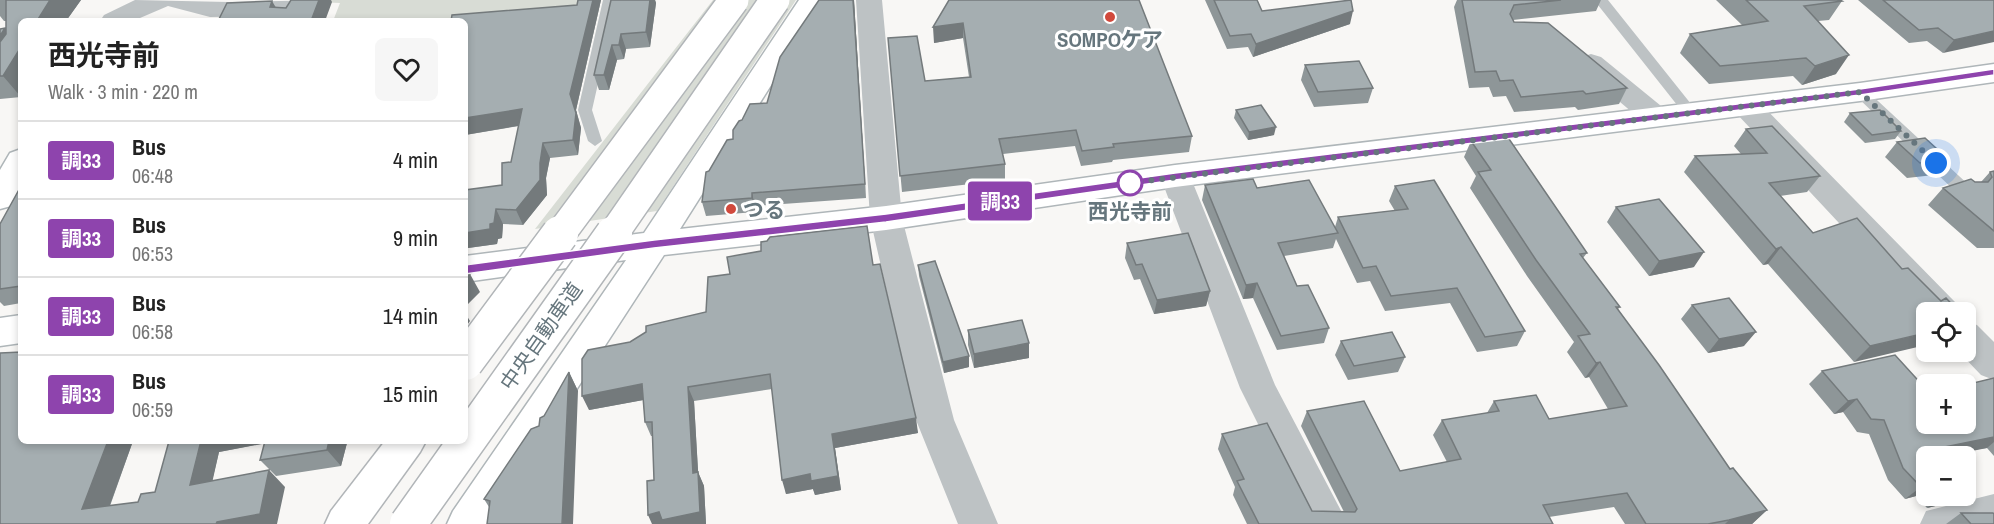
<!DOCTYPE html>
<html lang="en">
<head>
<meta charset="utf-8">
<style>
  :root { --surface:#fff; --page:#f6f6f6; --text:#222; --muted:#767676; --line:#e0e0e0 }
  body { margin:0; font-family:"Archivo Narrow","Noto Sans JP",sans-serif; background:var(--page); color:var(--text); height:100vh; display:flex; flex-direction:column; font-size:22px; white-space:nowrap }
  * { box-sizing:border-box; margin:0 }
  p { font-size:20px; color:var(--muted) }
  .icon { flex:none; width:33px; height:33px; fill:none; stroke:currentColor; stroke-width:2; stroke-linecap:round; stroke-linejoin:round }
  .map { position:relative; flex:1; overflow:hidden }
  .panel { position:absolute; left:18px; top:18px; width:450px; height:426px; display:flex; flex-direction:column; background:var(--surface); border-radius:9px; box-shadow:0 3px 9px #0003 }
  .panel>* { flex:none }
  .badge { padding:0 12px; border-radius:4px; font-size:21px; line-height:39px }
  .tools { position:absolute; left:1916px; top:302px; display:grid; gap:12px }
  .tools a { display:grid; place-items:center; width:60px; height:60px; border-radius:9px; background:var(--surface); box-shadow:0 3px 9px #0003; font-size:30px }
  .you { position:absolute; width:30px; height:30px; margin:-15px; border:4px solid #fff; border-radius:50%; background:#1a73e8; box-shadow:0 0 0 9px #1a73e833 }
  .map>.badge { position:absolute; translate:-50% -50%; box-shadow:0 0 0 3px #fff }
  .round { display:grid; place-items:center; flex:none; width:63px; height:63px; border-radius:9px; background:var(--page) }
  .headline { display:flex; align-items:center; justify-content:space-between; height:102px; padding:0 30px }
  h1 { font-size:28px; font-weight:700; line-height:45px }
  ul { padding:0; list-style:none }
  li { display:flex; align-items:center; gap:18px; height:78px; padding:0 30px; border-top:2px solid var(--line) }
  li div { flex:1 }
  li b { display:block; font-size:22px }
  li em { font-style:normal }
  li .badge { min-width:66px; font-weight:700; text-align:center }
  .map>svg:first-child { display:block }
  .green { fill:#d8dcd5 }
  .lines { fill:none; stroke-linecap:round; stroke-linejoin:round }
  .secondary-casing { stroke:#afb6b9; stroke-width:3 }
  .highway-casing { stroke:#b1b5b8; stroke-width:3 }
  .lane { fill:#bdc2c4; fill-rule:evenodd }
  .street { fill:#bdc2c4; fill-rule:evenodd }
  .secondary { fill:#fff; fill-rule:evenodd }
  .highway { fill:#fff; fill-rule:evenodd }
  .highway-bridge-far1-casing { stroke:#b1b5b8; stroke-width:32; stroke-linecap:butt }
  .highway-bridge-casing { stroke:#b1b5b8; stroke-width:39; stroke-linecap:butt }
  .highway-bridge-far1 { stroke:#fff; stroke-width:29 }
  .highway-bridge { stroke:#fff; stroke-width:36 }
  .wall { fill:#8e9698 }
  .shaded-wall { fill:#747a7c }
  .building { fill:#a5aeb1; stroke:#747a7c; stroke-width:1.5 }
  .line { fill:#8e44ad; stroke:#fff; stroke-width:1.5 }
  .walk { stroke:#66767d; stroke-width:6; stroke-dasharray:0 10.8 }
  .poi-dot { fill:#d1493c; stroke:#fff; stroke-width:2 }
  .stop-dot { fill:#fff; stroke:#8e44ad; stroke-width:3 }
  .labels { text-anchor:middle; dominant-baseline:central; stroke-width:6; stroke-linejoin:round; paint-order:stroke }
  .poi-label { font-size:21px; font-weight:bold; fill:#66767d; stroke:#fff }
  .stop-label { font-size:21px; font-weight:bold; fill:#66767d; stroke:#fff }
  .street-label { font-size:21px; fill:#66767d; stroke:#fff }
</style>
</head>
<body>
<div class="map">
<svg width="1994" height="524" viewBox="0 0 1994 524">
  <rect width="100%" height="100%" fill="#f8f7f5"/>
  <!-- green -->
  <path class="green" d="M318,0H586V27L465,21H333L340,3L316,2Z
    M713,0H796L657,211L535,229Z"/>
  <g class="lines">
    <defs>
      <path id="secondary" d="M799,0H825L680,229L886,206L1175,165L1860,83L1994,64V82L1860,101L1175,187L886,230L664,255L489,524H447L453,511L626,260L465,282V256L644,233Z
        M21,149V188L11,206L0,209V170L10,153Z
        M21,315V343L0,346V318Z"/>
      <path id="highway" d="M385,441H426L420,452L368,524H325L331,511Z"/>
    </defs>
    <!-- secondary casing -->
    <use href="#secondary" class="secondary-casing"/>
    <!-- highway casing -->
    <use href="#highway" class="highway-casing"/>
    <!-- lane -->
    <path class="lane" d="M603,0H617L592,110L602,141L595,146L588,141L578,110Z
      M1594,0H1608L1695,109L1697,112L1695,115H1685Z
      M1860,87L1865,89L1972,188L1974,192L1972,196H1960L1855,95L1853,92L1855,89Z"/>
    <!-- street -->
    <path class="street" d="M135,0L228,2L331,0L325,8L316,10L263,16L210,17L168,6L133,21H100L104,15Z
      M856,0H882L902,218L954,420L998,524H958L916,420L870,218Z
      M1591,54L1601,57L1666,110L1671,117L1666,124L1656,127L1646,124L1581,69L1577,63L1581,57Z
      M1746,96L1756,99L1955,302L1960,312H1926V316L1736,113L1732,106L1736,99Z
      M1175,165L1186,168L1190,176L1275,385L1348,524H1308L1240,388L1160,176L1164,168Z
      M1965,321L1977,325L1994,342V380L1981,375L1958,351H1965Z
      M1994,494V524H1920L1926,511Z"/>
    <!-- secondary -->
    <use href="#secondary" class="secondary"/>
    <!-- highway -->
    <use href="#highway" class="highway"/>
    <defs>
      <path id="highway-bridge-far1" d="M559,236L734,0
        M612,236L775,0"/>
      <path id="highway-bridge" d="M465,362L560,234
        M408,524L614,234"/>
    </defs>
    <!-- highway-bridge-far1 casing -->
    <use href="#highway-bridge-far1" class="highway-bridge-far1-casing"/>
    <!-- highway-bridge casing -->
    <use href="#highway-bridge" class="highway-bridge-casing"/>
    <!-- highway-bridge-far1 -->
    <use href="#highway-bridge-far1" class="highway-bridge-far1"/>
    <!-- highway-bridge -->
    <use href="#highway-bridge" class="highway-bridge"/>
  </g>
  <!-- wall -->
  <path class="wall" d="M0,0H81L66,21H21V97L0,99V29H6V21H4L0,16Z
    M578,0H601L576,110L581,128L578,155L550,158L546,178L547,195L523,225L503,224L502,238L498,239L497,244L468,248L502,185L511,162L519,126L465,135V21L577,5Z
    M611,0H655L656,3L650,47L626,49L624,59L617,60L609,90H599L594,75Z
    M819,0H854L866,198L755,206V212L706,216L702,202L709,171L733,139L742,120L767,103Z
    M949,0L1192,136L1189,152L1113,160L1112,162L1081,166L1075,146L1003,154L1005,164V180L902,192L888,38L925,81L969,77L963,38L934,43Z
    M1205,0H1257L1262,11L1350,24L1253,57L1248,47L1227,49Z
    M1457,0H1601L1596,11L1513,20L1514,22L1627,88L1619,104L1578,110L1575,107L1514,112L1506,96L1493,97L1489,87L1469,88L1454,7Z
    M1716,0H1840L1842,1L1829,20L1818,21L1836,74L1802,85L1793,76L1709,84L1680,53L1690,34L1742,25Z
    M1858,0H1994L1943,53L1927,41L1909,43Z
    M1305,65L1373,88L1368,103L1314,107L1301,80Z
    M1236,110L1274,135L1248,140L1234,118Z
    M1850,113L1901,131L1895,139L1865,143L1844,122Z
    M1746,129L1820,176L1807,192L1780,196L1813,233L1902,269L1941,301L1854,362L1768,264L1763,265L1684,172L1695,156L1741,154L1734,146Z
    M1471,141L1587,253L1583,258L1620,307L1618,309L1730,469L1767,510L1752,524H1625L1614,507L1549,517L1553,524H1247L1233,495L1235,487L1218,449L1222,434L1312,511L1344,512L1301,426L1307,411L1400,471L1447,462L1433,435L1442,420L1487,413L1494,401L1549,419L1608,409L1589,377L1585,378L1567,352L1574,342L1527,276L1470,188L1476,176L1464,157Z
    M1897,142L1948,159L1934,175L1907,178L1885,157Z
    M1994,171V248H1977L1928,205L1943,188L1975,182H1981L1990,172Z
    M1205,185L1257,188L1335,227L1338,217L1395,211L1389,201L1395,186L1525,331L1517,346L1477,352L1450,303L1385,311L1370,281L1357,283L1336,239L1333,248L1284,256L1297,286L1329,328L1324,343L1277,350L1253,298L1243,299L1202,200Z
    M21,186V303L4,306L0,302V224Z
    M1616,207L1694,267L1649,276L1607,222Z
    M1127,243L1210,291L1206,306L1154,314L1140,279L1134,280L1125,258Z
    M873,265L918,433L835,448L841,490L815,495L813,489L786,494L772,389L694,401L698,472L704,486L706,524H652L654,480L653,436H651L645,422L643,400L589,410L630,342L706,312Z
    M918,265L969,356V367L944,373L919,276Z
    M1692,305L1744,346L1708,353L1681,319Z
    M968,330L1029,358L974,368L968,345Z
    M1341,341L1405,357L1398,372L1348,380L1335,355Z
    M1822,371L1926,423L1994,378V456L1987,448L1926,456V495H1961L1952,502L1927,508L1916,496L1905,499L1888,480L1869,434L1857,432L1843,412L1834,414L1809,384Z
    M569,372L578,391L489,507L484,499L539,426Z
    M133,441L110,506L138,502L155,492L169,441H359L347,443L341,466L276,476L260,460L265,443L219,452L212,481L285,487L0,524Z
    M1961,513L1994,524H1946Z"/>
  <!-- shaded-wall -->
  <path class="shaded-wall" d="M50,0H81L66,21H37Z
    M319,0H331L332,2L325,21H311Z
    M593,0H601L576,110L581,128L578,155L573,140L570,94Z
    M650,0H655L656,3L650,47L646,32Z
    M853,0H854L866,198L865,184Z
    M272,1L281,16L270,7Z
    M1353,11L1350,24L1253,57L1256,44Z
    M963,23V38L934,43L933,27Z
    M5,28L15,40L0,61V36Z
    M1994,31V42L1943,53L1954,40Z
    M621,34L626,49L624,59L619,45Z
    M612,45L617,60L609,90L604,75Z
    M21,47V97L3,76Z
    M1849,55L1836,74L1802,85L1815,66Z
    M522,109L529,124L465,135V118Z
    M1276,127L1274,135L1248,140L1249,132Z
    M543,143L550,158L546,178L547,195L523,225L516,210L540,163Z
    M752,193L755,206V212L752,198Z
    M496,209L503,224L502,238L498,239L497,244L468,248L465,242V233L490,224Z
    M1781,247L1768,264L1763,265L1776,249Z
    M1704,252L1694,267L1649,276L1659,261Z
    M470,274L480,292L465,307V279Z
    M1257,283L1253,298L1243,299L1246,285Z
    M1210,291L1206,306L1154,314L1157,300Z
    M465,313L470,321L465,328Z
    M1756,332L1744,346L1708,353L1719,339Z
    M1926,333V345L1854,362L1870,346Z
    M1029,343V358L974,368V354Z
    M969,356V367L944,373L943,362Z
    M1600,362L1589,377L1585,378L1596,363Z
    M569,372L578,391L573,524H562Z
    M642,384L649,399L589,410L582,396Z
    M688,387L694,401L699,487L693,473Z
    M1857,399L1843,412L1834,414L1848,401Z
    M916,418L918,433L835,448L841,490L815,495L813,489L786,494L782,480L832,434Z
    M1994,437V442L1987,448L1947,456H1926L1930,450Z
    M108,441H133L103,524L82,509Z
    M201,441H278L219,452L208,501L190,485Z
    M329,441H345L347,443L341,466L327,450Z
    M269,470L285,487L277,524H216L217,522Z
    M698,472L704,486L706,524H652L648,515Z
    M1926,485V488L1916,496L1905,499L1921,487Z
    M1947,495H1961L1952,502L1927,508L1943,496Z
    M1767,510L1752,524H1725L1729,520Z"/>
  <!-- building -->
  <path class="building" d="M6,0H50L37,21H21V47L3,76H0V42L6,34Z
    M291,0H319L311,21H218L227,3L272,1L270,7L286,8Z
    M578,0H593L570,94L576,113L573,140L543,143L540,163V180L516,210L496,209L494,223L490,224V229L465,233V190L502,185V163L511,162L522,109L465,118V21H451L452,15L577,5Z
    M611,0H650L646,32L621,34L619,45H612L604,75H594Z
    M819,0H853L865,184L752,193V198L702,202L706,172L709,171L727,140L733,139V130L739,121L742,120L750,104L767,103L780,57Z
    M949,0H1139L1192,136L1113,144L1114,147L1082,151L1076,130L999,139L1005,164L900,176L888,38L917,36L925,81L971,77L963,23L933,27Z
    M1214,0H1257L1262,11L1351,0L1353,11L1256,44L1251,34L1230,36Z
    M1462,0H1561L1514,5L1510,14L1514,22L1548,23L1627,88L1586,94L1583,91L1521,97L1513,80L1500,81L1496,71L1475,72Z
    M1746,0H1840L1842,1L1804,6L1849,55L1815,66L1806,58L1720,66L1690,34L1768,21Z
    M1883,0H1994V31L1954,40L1938,28L1919,30Z
    M5,28L0,36V29Z
    M1359,61L1373,88L1318,92L1305,65Z
    M1261,105L1276,127L1249,132L1236,110Z
    M1880,110L1901,131L1872,135L1850,113Z
    M1772,126L1820,176L1769,183L1813,233L1857,218L1902,269L1908,268L1941,301L1946,298L1959,312H1926V333L1870,346L1781,247L1776,249L1695,156L1767,153L1746,129Z
    M1507,136L1587,253L1580,254L1620,307H1616L1659,365L1730,469L1733,468L1767,510L1729,520L1708,524H1646L1627,493L1543,505L1553,524H1259L1237,481L1244,479L1222,434L1267,423L1312,511L1355,512L1357,509L1307,411L1364,401L1400,471L1461,459L1442,420L1499,411L1494,401L1536,395L1549,419L1627,406L1600,362L1596,363L1578,336L1590,334L1536,260L1478,172L1491,170L1471,141Z
    M1925,138L1948,159L1920,163L1897,142Z
    M1994,171V231L1943,188L1971,179L1975,182H1988L1992,177L1990,172Z
    M1253,179L1257,188L1309,180L1338,233L1278,243L1297,286L1308,285L1329,328L1281,336L1257,283L1246,285L1205,185Z
    M1434,180L1525,331L1485,337L1457,288L1391,296L1376,266L1363,268L1338,217L1408,209L1395,186Z
    M21,186V286L0,289V224Z
    M1659,199L1704,252L1659,261L1616,207Z
    M867,226L873,265L880,264L916,418L832,434L838,476L811,481L810,474L782,480L770,374L688,387L693,473L698,472L700,512L662,520L659,512L648,515L647,481L654,480L652,422H645L642,384L582,396V359L588,350L630,342L646,332V326L706,312L708,277L730,274L727,257L761,251V242L767,241L770,237Z
    M1188,233L1210,291L1157,300L1142,264L1136,265L1127,243Z
    M935,261L969,356L943,362L918,265Z
    M465,274H470L465,279Z
    M1729,298L1756,332L1719,339L1692,305Z
    M1965,318L1970,323L1965,324Z
    M1022,320L1029,343L974,354L968,330Z
    M1392,332L1405,357L1354,366L1341,341Z
    M21,352V441H108L82,509L138,502L141,494L155,492L169,441H201L190,485L269,470L260,514L217,522L216,524H0V353Z
    M1895,355L1926,389V423H1965V385L1994,378V437L1930,450L1936,456H1926V485L1921,487L1903,468L1884,420L1871,419L1857,399L1848,401L1822,371Z
    M569,372L562,524H487L490,501L484,499L531,429L539,426L540,418L544,416Z
    M265,441H329L327,450L260,460Z
    M1961,513H1993L1994,514V524H1971Z"/>
  <!-- line -->
  <path class="line" d="M1994,69V75L1860,95L1175,180L886,222L654,248L465,274L459,269L465,265L654,240L886,214L1175,173L1860,89Z"/>
  <g class="lines">
    <!-- walk -->
    <path class="walk" d="M1130,183L1860,92L1936,163"/>
  </g>
  <!-- markers -->
  <g class="poi-dot">
    <circle cx="1110" cy="17" r="6"/>
    <circle cx="731" cy="209" r="6"/>
  </g>
  <circle class="stop-dot" cx="1130" cy="183" r="12"/>
  <g class="labels">
    <!-- poi labels -->
    <g class="poi-label">
      <text x="1110" y="39">SOMPOケア</text>
      <text x="743" y="209" text-anchor="start">つる</text>
    </g>
    <!-- stop labels -->
    <g class="stop-label">
      <text x="1130" y="211">西光寺前</text>
    </g>
    <!-- street labels -->
    <g class="street-label">
      <text transform="translate(541 336) rotate(-55)">中央自動車道</text>
    </g>
  </g>
</svg>
<div class="tools">
<a><svg class="icon" aria-label="locate" viewBox="0 0 24 24"><circle cx="12" cy="12" r="6"/><path d="M12 2v4M12 18v4M2 12h4M18 12h4"/></svg></a>
<a>+</a>
<a>−</a>
</div>
<div class="you" style="left:1936px;top:163px"></div>
<b class="badge" style="left:1000px;top:201px;background:#8e44ad;color:#fff">調33</b>
<section class="panel">
<div class="headline"><div><h1>西光寺前</h1><p>Walk · 3 min · 220 m</p></div><a class="round"><svg class="icon" aria-label="heart" viewBox="0 0 24 24"><path d="M12 20l-8-8c-3-5 5-10 8-4 3-6 11-1 8 4z"/></svg></a></div>
<ul>
<li><span class="badge" style="background:#8e44ad;color:#fff">調33</span><div><b>Bus</b><p>06:48</p></div><em>4 min</em></li>
<li><span class="badge" style="background:#8e44ad;color:#fff">調33</span><div><b>Bus</b><p>06:53</p></div><em>9 min</em></li>
<li><span class="badge" style="background:#8e44ad;color:#fff">調33</span><div><b>Bus</b><p>06:58</p></div><em>14 min</em></li>
<li><span class="badge" style="background:#8e44ad;color:#fff">調33</span><div><b>Bus</b><p>06:59</p></div><em>15 min</em></li>
</ul>
</section>
</div>
</body>
</html>
